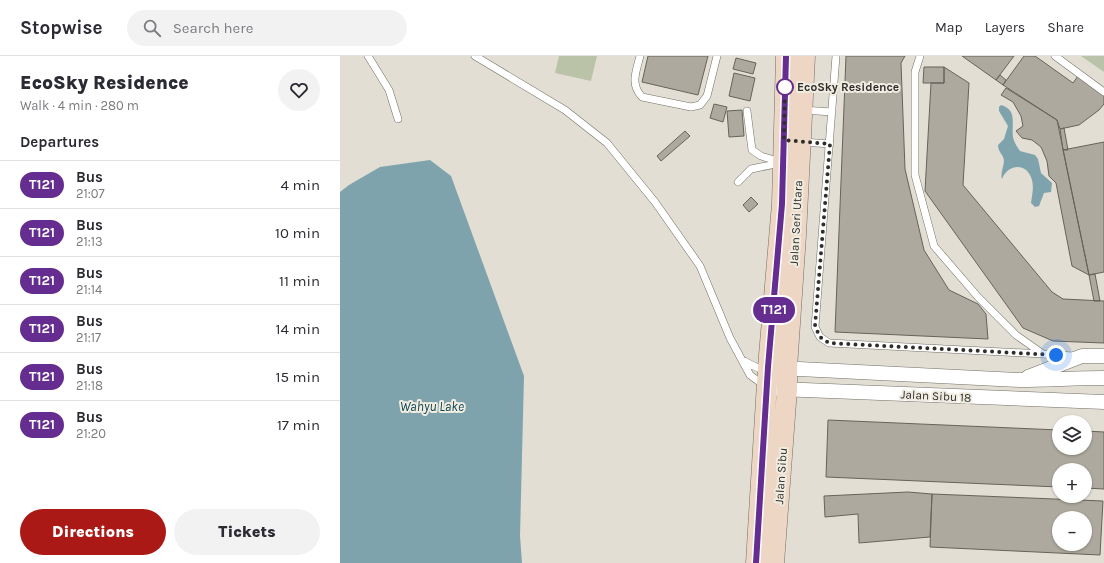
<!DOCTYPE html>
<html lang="en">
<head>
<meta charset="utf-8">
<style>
  :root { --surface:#fff; --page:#f2f2f3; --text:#2b2b33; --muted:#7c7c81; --line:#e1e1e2; --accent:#ab1916 }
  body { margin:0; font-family:Karla,sans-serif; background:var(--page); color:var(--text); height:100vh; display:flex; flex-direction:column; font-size:15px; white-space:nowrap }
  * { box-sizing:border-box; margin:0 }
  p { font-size:13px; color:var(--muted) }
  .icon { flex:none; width:22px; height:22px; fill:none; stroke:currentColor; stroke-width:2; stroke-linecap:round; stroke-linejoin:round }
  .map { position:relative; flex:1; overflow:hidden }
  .side { display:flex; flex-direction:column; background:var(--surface); width:340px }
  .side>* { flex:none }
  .badge { padding:0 8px; border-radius:13px; font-size:14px; line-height:26px }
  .buttons { position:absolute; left:712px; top:359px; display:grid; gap:8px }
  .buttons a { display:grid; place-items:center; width:40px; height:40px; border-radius:50%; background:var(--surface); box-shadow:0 1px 3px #0004; font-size:20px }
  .you { position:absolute; width:20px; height:20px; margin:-10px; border:3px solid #fff; border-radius:50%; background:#1a73e8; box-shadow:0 0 0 6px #1a73e833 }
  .map>.badge { position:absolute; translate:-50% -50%; box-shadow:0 0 0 2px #fff }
  h2 { padding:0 20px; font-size:15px; line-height:36px }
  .round { display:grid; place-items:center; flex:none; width:42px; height:42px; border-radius:21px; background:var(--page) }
  .headline { display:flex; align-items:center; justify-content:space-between; height:68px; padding:0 20px }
  h1 { font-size:19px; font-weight:800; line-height:30px }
  .cta { display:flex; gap:8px; margin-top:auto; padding:8px 20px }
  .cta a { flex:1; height:46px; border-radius:24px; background:var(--accent); color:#fff; font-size:16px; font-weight:800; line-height:46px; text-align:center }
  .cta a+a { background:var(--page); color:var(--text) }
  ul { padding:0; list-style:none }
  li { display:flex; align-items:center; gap:12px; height:48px; padding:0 20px; border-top:1px solid var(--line) }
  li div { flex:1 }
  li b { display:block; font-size:15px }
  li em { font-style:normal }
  li .badge { min-width:44px; font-weight:700; text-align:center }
  header { display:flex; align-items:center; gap:24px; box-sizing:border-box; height:56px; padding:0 20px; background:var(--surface); border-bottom:1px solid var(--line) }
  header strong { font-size:19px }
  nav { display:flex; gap:22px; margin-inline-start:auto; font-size:14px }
  .search { width:280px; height:36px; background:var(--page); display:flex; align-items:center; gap:10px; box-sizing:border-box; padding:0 14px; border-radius:22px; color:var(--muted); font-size:15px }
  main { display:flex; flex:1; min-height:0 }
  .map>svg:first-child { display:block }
  .green { fill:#bac3a8 }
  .water { fill:#7ea3ac }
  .building { fill:#ada99f; stroke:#66635a; fill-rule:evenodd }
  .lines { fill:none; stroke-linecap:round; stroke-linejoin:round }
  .lane-casing { stroke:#726f65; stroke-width:8 }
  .street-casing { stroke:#726f65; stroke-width:15 }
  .secondary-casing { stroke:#726f65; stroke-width:21 }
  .lane { stroke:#fff; stroke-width:7 }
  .street { stroke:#fff; stroke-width:14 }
  .secondary { stroke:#eed6c4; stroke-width:20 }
  .line-casing { stroke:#fff; stroke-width:9 }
  .line { stroke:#662d91; stroke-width:6 }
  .walk { stroke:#2f2e2a; stroke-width:4; stroke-dasharray:0 7.2 }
  .stop-dot { fill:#fff; stroke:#662d91; stroke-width:2 }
  .labels { text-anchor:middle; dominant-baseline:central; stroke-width:4; stroke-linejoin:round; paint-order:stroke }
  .stop-label { font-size:12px; font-weight:bold; fill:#2f2e2a; stroke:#f0ece1; text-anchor:start }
  .street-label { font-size:12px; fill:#2f2e2a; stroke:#f0ece1 }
  .water-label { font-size:13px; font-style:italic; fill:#0c444f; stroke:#f0ece1 }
</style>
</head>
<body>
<header>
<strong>Stopwise</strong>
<div class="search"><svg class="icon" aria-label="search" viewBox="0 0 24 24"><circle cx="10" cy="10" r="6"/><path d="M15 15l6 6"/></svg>Search here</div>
<nav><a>Map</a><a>Layers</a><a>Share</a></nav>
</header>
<main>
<section class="side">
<div class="headline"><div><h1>EcoSky Residence</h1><p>Walk · 4 min · 280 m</p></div><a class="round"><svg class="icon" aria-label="heart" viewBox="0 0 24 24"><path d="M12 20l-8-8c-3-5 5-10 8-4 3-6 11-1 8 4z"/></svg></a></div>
<h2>Departures</h2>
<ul>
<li><span class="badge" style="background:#662d91;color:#fff">T121</span><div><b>Bus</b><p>21:07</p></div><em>4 min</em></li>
<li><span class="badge" style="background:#662d91;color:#fff">T121</span><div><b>Bus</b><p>21:13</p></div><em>10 min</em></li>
<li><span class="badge" style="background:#662d91;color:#fff">T121</span><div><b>Bus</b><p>21:14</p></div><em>11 min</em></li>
<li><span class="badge" style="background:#662d91;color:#fff">T121</span><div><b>Bus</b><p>21:17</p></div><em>14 min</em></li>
<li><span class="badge" style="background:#662d91;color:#fff">T121</span><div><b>Bus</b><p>21:18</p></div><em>15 min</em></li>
<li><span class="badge" style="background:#662d91;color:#fff">T121</span><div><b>Bus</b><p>21:20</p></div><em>17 min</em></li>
</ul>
<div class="cta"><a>Directions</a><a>Tickets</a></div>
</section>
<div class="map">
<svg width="764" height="507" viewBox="0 0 764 507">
  <rect width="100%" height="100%" fill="#e2ded4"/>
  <!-- green -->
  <path class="green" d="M219,0H257L251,25L215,17Z
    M741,0H764V16Z"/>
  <!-- water -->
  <path class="water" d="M661,49C678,54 671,68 673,81C674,86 677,91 680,95L695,99L698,103L701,117L712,127L711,136L704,137L699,150L695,151L691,147C692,139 694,132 692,124C687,106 668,108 662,123C660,117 664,111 664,104C663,98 658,96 658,89L664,83L668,70L659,55V51Z
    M90,104L111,120L184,320L180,480L182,507H0V136L9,129L40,111Z"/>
  <!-- building -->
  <path class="building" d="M308,0H368L358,39L302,26Z
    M506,0H565L561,7L565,113L584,194L609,234L638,248L646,258L648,283L495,276Z
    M622,0H674L656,24Z
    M684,0H695L733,27L738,20L758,34L764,40V48L759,54L739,69L720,73L717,64L663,29Z
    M396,2L416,7L413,18L393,13Z
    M584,11H604V27H583Z
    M604,11L629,27L623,129L712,236L723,243L764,245V287L713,285L683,272L585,135L591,27H604Z
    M394,17L415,22L410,45L389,40Z
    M660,19L666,24L663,29L656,24Z
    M666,32L717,64L749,219L732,210L716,127L709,120L707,105L701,91L692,84L682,82L676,75L683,70L681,60L673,46L661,39Z
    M374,48L387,51L383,66L370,62Z
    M402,54L404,80L389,81L387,55Z
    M724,72L728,94H723L720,73Z
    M345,75L350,80L321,105L317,100Z
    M764,86V216L749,219L723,94Z
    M411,141L418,148L409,156L403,149Z
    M755,218L760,245H754L749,219Z
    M488,364L719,374V392H745V375L764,376V433L745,432V414H719V431L486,421Z
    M568,436L592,438L590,481L519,487L518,458L485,461L484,440Z
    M592,438L763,445L760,499L590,491ZM719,462H745V488H719Z"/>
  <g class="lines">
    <defs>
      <path id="lane" d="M28,0L49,34L58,63
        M135,0L225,54L267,87L315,146L360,210L390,282L410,319L425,330
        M300,0C296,16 290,28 302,41L351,51L360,49L367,40L377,0
        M496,0L475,271L480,281L489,287L703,298
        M580,0L575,16V119L594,190L638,241L676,279L703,298L733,300
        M715,0L764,36
        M463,54L492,56
        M407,55L412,94L421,100L441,106
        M463,86L490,88
        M398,126L411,113L441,107
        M402,304L418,312L426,311"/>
      <path id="street" d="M439,312L680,324C708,324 736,322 764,322
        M688,321L742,300H764
        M439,333L764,346"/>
      <path id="secondary" d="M416,507L428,311L442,148L446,0
        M434,507L447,333V312L456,179L465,0"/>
    </defs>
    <!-- lane casing -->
    <use href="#lane" class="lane-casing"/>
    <!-- street casing -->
    <use href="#street" class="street-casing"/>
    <!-- secondary casing -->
    <use href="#secondary" class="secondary-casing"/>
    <!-- lane -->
    <use href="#lane" class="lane"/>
    <!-- street -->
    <use href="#street" class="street"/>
    <!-- secondary -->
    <use href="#secondary" class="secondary"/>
  </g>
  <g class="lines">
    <defs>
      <path id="line" d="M416,507L428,311L442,148L446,0"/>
    </defs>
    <!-- line casing -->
    <use href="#line" class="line-casing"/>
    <!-- line -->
    <use href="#line" class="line"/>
    <!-- walk -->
    <path class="walk" d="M445,31L444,84L490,88L475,270L480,281L489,287L716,299"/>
  </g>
  <!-- markers -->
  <circle class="stop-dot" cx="445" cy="31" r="8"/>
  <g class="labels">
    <!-- stop labels -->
    <g class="stop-label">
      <text x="457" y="31">EcoSky Residence</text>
    </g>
    <!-- street labels -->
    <g class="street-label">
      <text transform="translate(456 167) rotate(-87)">Jalan Seri Utara</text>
      <text transform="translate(596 340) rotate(3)">Jalan Sibu 18</text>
      <text transform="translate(441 420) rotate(-86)">Jalan Sibu</text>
    </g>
    <!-- water labels -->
    <g class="water-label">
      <text x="92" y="350">Wahyu Lake</text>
    </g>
  </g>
</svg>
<div class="buttons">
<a><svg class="icon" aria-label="layers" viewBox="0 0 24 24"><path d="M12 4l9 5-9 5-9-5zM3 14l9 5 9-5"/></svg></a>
<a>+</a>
<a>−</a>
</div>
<div class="you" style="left:716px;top:299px"></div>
<b class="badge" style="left:434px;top:254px;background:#662d91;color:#fff">T121</b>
</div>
</main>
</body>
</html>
